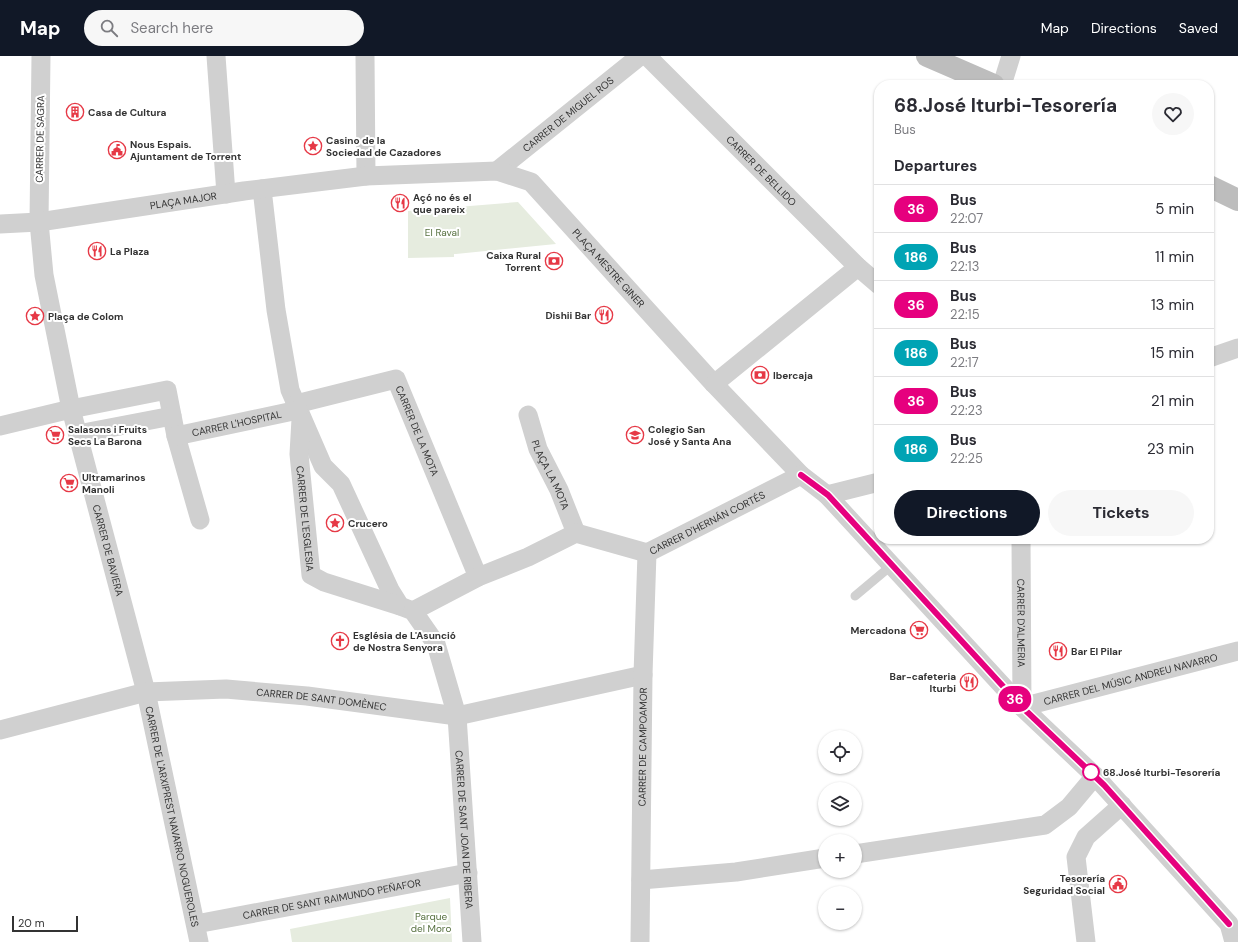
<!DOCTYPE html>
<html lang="en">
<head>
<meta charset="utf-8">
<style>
  :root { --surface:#fff; --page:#f7f7f7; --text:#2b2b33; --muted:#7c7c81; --line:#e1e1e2; --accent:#111827 }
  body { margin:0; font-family:"DM Sans",sans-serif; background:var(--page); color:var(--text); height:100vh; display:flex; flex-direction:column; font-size:15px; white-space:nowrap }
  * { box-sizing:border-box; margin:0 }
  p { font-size:13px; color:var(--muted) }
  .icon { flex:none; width:22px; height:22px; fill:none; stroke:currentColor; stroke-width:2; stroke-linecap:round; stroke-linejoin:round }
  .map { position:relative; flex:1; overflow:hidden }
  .drawer { position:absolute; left:874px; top:24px; width:340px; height:464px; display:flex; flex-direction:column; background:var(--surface); border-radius:16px; box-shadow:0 1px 3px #0004 }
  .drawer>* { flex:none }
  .badge { padding:0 8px; border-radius:13px; font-size:14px; line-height:26px }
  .tools { position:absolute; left:818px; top:674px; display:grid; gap:8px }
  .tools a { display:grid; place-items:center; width:44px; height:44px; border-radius:50%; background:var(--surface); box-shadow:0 1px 3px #0004; font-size:20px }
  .scale { position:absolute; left:12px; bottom:10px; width:66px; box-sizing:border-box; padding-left:4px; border:2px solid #333; border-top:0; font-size:11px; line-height:14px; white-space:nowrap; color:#333; -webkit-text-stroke:3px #fff; paint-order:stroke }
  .map>.badge { position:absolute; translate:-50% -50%; box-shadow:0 0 0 2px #fff }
  h2 { padding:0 20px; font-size:15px; line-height:36px }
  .round { display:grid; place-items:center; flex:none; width:42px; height:42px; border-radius:21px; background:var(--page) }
  .overview { display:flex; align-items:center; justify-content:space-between; height:68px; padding:0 20px }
  h1 { font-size:19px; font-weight:700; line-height:30px }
  .cta { display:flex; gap:8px; margin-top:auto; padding:8px 20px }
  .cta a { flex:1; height:46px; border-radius:24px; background:var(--accent); color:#fff; font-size:16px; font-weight:700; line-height:46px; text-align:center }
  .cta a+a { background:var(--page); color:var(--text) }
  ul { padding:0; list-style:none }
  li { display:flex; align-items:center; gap:12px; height:48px; padding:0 20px; border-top:1px solid var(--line) }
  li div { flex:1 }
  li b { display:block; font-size:15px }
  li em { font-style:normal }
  li .badge { min-width:44px; font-weight:700; text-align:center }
  header { display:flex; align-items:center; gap:24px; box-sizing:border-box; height:56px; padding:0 20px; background:var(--accent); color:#fff }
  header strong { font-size:19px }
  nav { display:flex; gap:22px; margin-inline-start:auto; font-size:14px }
  .search { width:280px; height:36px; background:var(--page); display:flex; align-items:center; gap:10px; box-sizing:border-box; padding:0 14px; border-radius:22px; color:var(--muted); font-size:15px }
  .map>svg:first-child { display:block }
  .green { fill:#e6ecdf }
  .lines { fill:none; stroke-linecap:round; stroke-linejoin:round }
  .lane { stroke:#d0d0d0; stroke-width:9 }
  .street { stroke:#d0d0d0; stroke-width:19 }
  .secondary { stroke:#bdbdbd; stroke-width:22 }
  .line-casing { stroke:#fff; stroke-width:9 }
  .line { stroke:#e6007e; stroke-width:6 }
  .stop-dot { fill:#fff; stroke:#e6007e; stroke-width:2 }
  .labels { text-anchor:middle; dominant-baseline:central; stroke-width:4; stroke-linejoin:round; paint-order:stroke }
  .poi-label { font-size:10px; font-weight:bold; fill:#333; stroke:#fff; text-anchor:start }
  .street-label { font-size:10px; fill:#333; stroke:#fff }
  .park-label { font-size:10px; fill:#56703f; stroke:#fff }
  .stop-label { font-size:10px; font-weight:bold; fill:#333; stroke:#fff; text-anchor:start }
</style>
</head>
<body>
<header>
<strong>Map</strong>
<div class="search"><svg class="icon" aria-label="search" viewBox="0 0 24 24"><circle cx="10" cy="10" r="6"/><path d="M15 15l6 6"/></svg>Search here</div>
<nav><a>Map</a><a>Directions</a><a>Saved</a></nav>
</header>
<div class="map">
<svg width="1238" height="886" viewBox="0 0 1238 886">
  <rect width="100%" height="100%" fill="#fff"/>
  <!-- green -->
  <path class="green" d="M518,146L556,188L456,198H454V201L408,202V155Z
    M450,842L452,886H292L290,873Z"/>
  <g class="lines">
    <!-- lane -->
    <path class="lane" d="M855,540L892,509"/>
    <!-- street -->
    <g class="street">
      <path id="s1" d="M41,0L39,166L44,219L71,353L146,636L199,886"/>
      <path d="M216,0L226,138"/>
      <path d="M365,0L366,120"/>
      <path id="s2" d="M647,0L858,211L879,229"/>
      <path d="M1002,29L1011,0"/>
      <path id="s3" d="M497,115L640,0"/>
      <path id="s4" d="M262,133L276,254L290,334L323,410L341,428L390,534L400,550L413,555L436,588L457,660L472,886"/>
      <path id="s5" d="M0,168L39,166L244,135L366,120L497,115L531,126L714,328L801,419L827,439L1022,651L1095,720L1229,868L1234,886"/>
      <path d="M1209,302L1238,292"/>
      <path d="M714,328L858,211"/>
      <path id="s6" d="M296,348L396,323L478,521"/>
      <path id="s7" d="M528,359L538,393L559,434L576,477"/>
      <path id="s8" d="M301,363L299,398L311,519L324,526L400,550"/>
      <path d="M0,370L71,353L167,334L176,380L200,464"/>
      <path d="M78,378L172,360"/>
      <path id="s9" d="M176,380L298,354"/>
      <path d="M827,439L879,426"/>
      <path id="s10" d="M1021,483L1022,651L1238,595"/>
      <path id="s11" d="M413,555L478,521L528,501L576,477L647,497L801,419"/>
      <path id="s12" d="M0,674L146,636L226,633L307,640L457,660L643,619"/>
      <path d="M855,798L1045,769L1069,751L1095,720"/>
      <path d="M641,824L736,816L825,802"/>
      <path id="s13" d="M196,868L468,817"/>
      <path id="s14" d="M640,886L643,619L647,497"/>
      <path d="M1086,886L1076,801L1086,781L1122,749"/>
    </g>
    <!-- secondary -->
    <path class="secondary" d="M927,0L994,29
      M1209,130L1238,144"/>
  </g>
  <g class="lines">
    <defs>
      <path id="line" d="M801,419L828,439L1022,651L1104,729L1229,868"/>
    </defs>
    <!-- line casing -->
    <use href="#line" class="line-casing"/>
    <!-- line -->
    <use href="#line" class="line"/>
  </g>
  <!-- icons -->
  <defs>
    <symbol id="building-ring" viewBox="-11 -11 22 22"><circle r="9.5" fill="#fff" stroke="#e63946" stroke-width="1.5"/><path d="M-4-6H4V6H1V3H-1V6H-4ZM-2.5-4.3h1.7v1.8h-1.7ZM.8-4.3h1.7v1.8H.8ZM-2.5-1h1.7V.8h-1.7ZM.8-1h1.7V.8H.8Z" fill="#e63946"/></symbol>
    <symbol id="sight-ring" viewBox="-11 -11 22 22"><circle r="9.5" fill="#fff" stroke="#e63946" stroke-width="1.5"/><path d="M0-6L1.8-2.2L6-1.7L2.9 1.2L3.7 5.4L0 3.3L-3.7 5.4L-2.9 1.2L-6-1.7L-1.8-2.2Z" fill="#e63946"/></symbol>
    <symbol id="civic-ring" viewBox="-11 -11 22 22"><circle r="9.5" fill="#fff" stroke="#e63946" stroke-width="1.5"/><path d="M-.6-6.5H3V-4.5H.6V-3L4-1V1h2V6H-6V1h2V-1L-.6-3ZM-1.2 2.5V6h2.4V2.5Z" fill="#e63946"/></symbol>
    <symbol id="restaurant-ring" viewBox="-11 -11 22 22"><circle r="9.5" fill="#fff" stroke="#e63946" stroke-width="1.5"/><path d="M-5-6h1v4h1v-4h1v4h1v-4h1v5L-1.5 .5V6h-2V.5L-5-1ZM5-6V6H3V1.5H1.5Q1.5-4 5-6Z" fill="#e63946"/></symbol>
    <symbol id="bank-ring" viewBox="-11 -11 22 22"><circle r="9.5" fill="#fff" stroke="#e63946" stroke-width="1.5"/><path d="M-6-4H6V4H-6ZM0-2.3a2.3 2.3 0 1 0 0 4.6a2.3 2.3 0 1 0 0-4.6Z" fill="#e63946"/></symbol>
    <symbol id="supermarket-ring" viewBox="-11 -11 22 22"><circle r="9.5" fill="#fff" stroke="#e63946" stroke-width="1.5"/><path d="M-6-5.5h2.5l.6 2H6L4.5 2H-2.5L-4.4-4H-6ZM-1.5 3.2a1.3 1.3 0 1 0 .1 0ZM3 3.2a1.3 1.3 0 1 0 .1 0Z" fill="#e63946"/></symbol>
    <symbol id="school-ring" viewBox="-11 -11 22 22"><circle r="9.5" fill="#fff" stroke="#e63946" stroke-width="1.5"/><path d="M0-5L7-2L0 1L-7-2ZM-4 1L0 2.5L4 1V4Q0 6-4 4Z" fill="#e63946"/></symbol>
    <symbol id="church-ring" viewBox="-11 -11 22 22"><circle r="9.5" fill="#fff" stroke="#e63946" stroke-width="1.5"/><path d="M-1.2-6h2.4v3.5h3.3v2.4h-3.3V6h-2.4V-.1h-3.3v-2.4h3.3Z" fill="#e63946"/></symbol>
  </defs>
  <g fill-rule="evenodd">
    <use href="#building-ring" x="65" y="46" width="20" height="20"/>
    <use href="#sight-ring" x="303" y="80" width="20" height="20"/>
    <use href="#civic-ring" x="107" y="84" width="20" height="20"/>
    <use href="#restaurant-ring" x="390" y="137" width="20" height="20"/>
    <use href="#restaurant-ring" x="87" y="185" width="20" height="20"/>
    <use href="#bank-ring" x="544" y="195" width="20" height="20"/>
    <use href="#restaurant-ring" x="594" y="249" width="20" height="20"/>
    <use href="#sight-ring" x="25" y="250" width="20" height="20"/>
    <use href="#bank-ring" x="750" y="309" width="20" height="20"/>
    <use href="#supermarket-ring" x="45" y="369" width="20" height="20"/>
    <use href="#school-ring" x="625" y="369" width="20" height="20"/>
    <use href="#supermarket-ring" x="59" y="417" width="20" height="20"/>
    <use href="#sight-ring" x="325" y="457" width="20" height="20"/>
    <use href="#supermarket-ring" x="909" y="564" width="20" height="20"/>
    <use href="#church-ring" x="330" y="575" width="20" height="20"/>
    <use href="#restaurant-ring" x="1048" y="585" width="20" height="20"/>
    <use href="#restaurant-ring" x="959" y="616" width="20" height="20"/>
    <use href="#civic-ring" x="1108" y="818" width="20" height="20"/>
  </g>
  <!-- markers -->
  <circle class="stop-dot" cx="1091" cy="716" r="8"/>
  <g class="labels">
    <!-- poi labels -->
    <g class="poi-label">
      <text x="88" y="56">Casa de Cultura</text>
      <text x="326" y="84">Casino de la<tspan x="326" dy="12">Sociedad de Cazadores</tspan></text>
      <text x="130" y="88">Nous Espais.<tspan x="130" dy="12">Ajuntament de Torrent</tspan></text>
      <text x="413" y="141">Açó no és el<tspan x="413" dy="12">que pareix</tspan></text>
      <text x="110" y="195">La Plaza</text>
      <text x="541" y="199" text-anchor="end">Caixa Rural<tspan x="541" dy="12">Torrent</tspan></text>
      <text x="591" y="259" text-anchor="end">Dishii Bar</text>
      <text x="48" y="260">Plaça de Colom</text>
      <text x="773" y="319">Ibercaja</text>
      <text x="68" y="373">Salasons i Fruits<tspan x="68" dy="12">Secs La Barona</tspan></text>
      <text x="648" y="373">Colegio San<tspan x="648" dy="12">José y Santa Ana</tspan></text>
      <text x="82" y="421">Ultramarinos<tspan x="82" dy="12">Manoli</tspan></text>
      <text x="348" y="467">Crucero</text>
      <text x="906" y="574" text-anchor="end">Mercadona</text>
      <text x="353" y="579">Església de L'Asunció<tspan x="353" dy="12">de Nostra Senyora</tspan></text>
      <text x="1071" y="595">Bar El Pilar</text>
      <text x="956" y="620" text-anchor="end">Bar-cafeteria<tspan x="956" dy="12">Iturbi</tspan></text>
      <text x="1105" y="822" text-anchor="end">Tesorería<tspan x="1105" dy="12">Seguridad Social</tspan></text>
    </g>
    <!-- street labels -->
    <g class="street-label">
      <text stroke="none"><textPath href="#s3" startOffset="91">CARRER DE MIGUEL ROS</textPath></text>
      <text transform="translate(40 83) rotate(-89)">CARRER DE SAGRA</text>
      <text stroke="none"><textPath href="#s2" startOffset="162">CARRER DE BELLIDO</textPath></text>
      <text stroke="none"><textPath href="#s5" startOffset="185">PLAÇA MAJOR</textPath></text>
      <text stroke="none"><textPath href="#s5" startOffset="652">PLAÇA MESTRE GINER</textPath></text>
      <text stroke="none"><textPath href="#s9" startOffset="62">CARRER L'HOSPITAL</textPath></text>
      <text stroke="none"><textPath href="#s6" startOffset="159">CARRER DE LA MOTA</textPath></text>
      <text stroke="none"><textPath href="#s7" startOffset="64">PLAÇA LA MOTA</textPath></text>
      <text stroke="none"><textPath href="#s8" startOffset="100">CARRER DE L'ESGLESIA</textPath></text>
      <text stroke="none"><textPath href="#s11" startOffset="322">CARRER D'HERNÁN CORTÉS</textPath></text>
      <text stroke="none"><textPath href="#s1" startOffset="502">CARRER DE BAVIERA</textPath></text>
      <text stroke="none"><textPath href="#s10" startOffset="84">CARRER D'ALMERIA</textPath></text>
      <text stroke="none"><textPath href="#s10" startOffset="280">CARRER DEL MÚSIC ANDREU NAVARRO</textPath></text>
      <text stroke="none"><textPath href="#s12" startOffset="327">CARRER DE SANT DOMÈNEC</textPath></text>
      <text stroke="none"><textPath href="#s14" startOffset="195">CARRER DE CAMPOAMOR</textPath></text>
      <text stroke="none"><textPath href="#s1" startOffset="776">CARRER DE L'ARXIPREST NAVARRO NOGUEROLES</textPath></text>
      <text stroke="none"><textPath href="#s4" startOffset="690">CARRER DE SANT JOAN DE RIBERA</textPath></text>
      <text stroke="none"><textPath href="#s13" startOffset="138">CARRER DE SANT RAIMUNDO PEÑAFOR</textPath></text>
    </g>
    <!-- park labels -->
    <g class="park-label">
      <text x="442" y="176">El Raval</text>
      <text x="431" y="860">Parque<tspan x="431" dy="12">del Moro</tspan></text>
    </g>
    <!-- stop labels -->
    <g class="stop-label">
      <text x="1103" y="716">68.José Iturbi-Tesorería</text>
    </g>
  </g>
</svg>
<div class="tools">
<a><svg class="icon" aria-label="locate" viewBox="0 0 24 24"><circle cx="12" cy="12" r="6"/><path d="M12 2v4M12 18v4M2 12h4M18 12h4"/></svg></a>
<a><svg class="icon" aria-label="layers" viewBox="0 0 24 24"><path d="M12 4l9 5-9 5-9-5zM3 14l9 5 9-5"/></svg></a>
<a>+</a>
<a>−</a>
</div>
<div class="scale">20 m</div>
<b class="badge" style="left:1015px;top:643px;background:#e6007e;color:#fff">36</b>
<section class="drawer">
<div class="overview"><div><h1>68.José Iturbi-Tesorería</h1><p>Bus</p></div><a class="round"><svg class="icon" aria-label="heart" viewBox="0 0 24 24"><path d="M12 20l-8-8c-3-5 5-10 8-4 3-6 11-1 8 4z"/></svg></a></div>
<h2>Departures</h2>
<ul>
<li><span class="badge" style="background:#e6007e;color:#fff">36</span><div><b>Bus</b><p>22:07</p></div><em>5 min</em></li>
<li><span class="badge" style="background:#00a3b4;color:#fff">186</span><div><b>Bus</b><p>22:13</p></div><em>11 min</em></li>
<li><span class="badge" style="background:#e6007e;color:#fff">36</span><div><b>Bus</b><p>22:15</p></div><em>13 min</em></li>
<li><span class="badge" style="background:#00a3b4;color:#fff">186</span><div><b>Bus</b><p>22:17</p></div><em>15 min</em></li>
<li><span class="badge" style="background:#e6007e;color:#fff">36</span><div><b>Bus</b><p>22:23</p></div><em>21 min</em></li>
<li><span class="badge" style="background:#00a3b4;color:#fff">186</span><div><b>Bus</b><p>22:25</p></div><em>23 min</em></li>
</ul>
<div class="cta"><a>Directions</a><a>Tickets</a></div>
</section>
</div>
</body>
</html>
